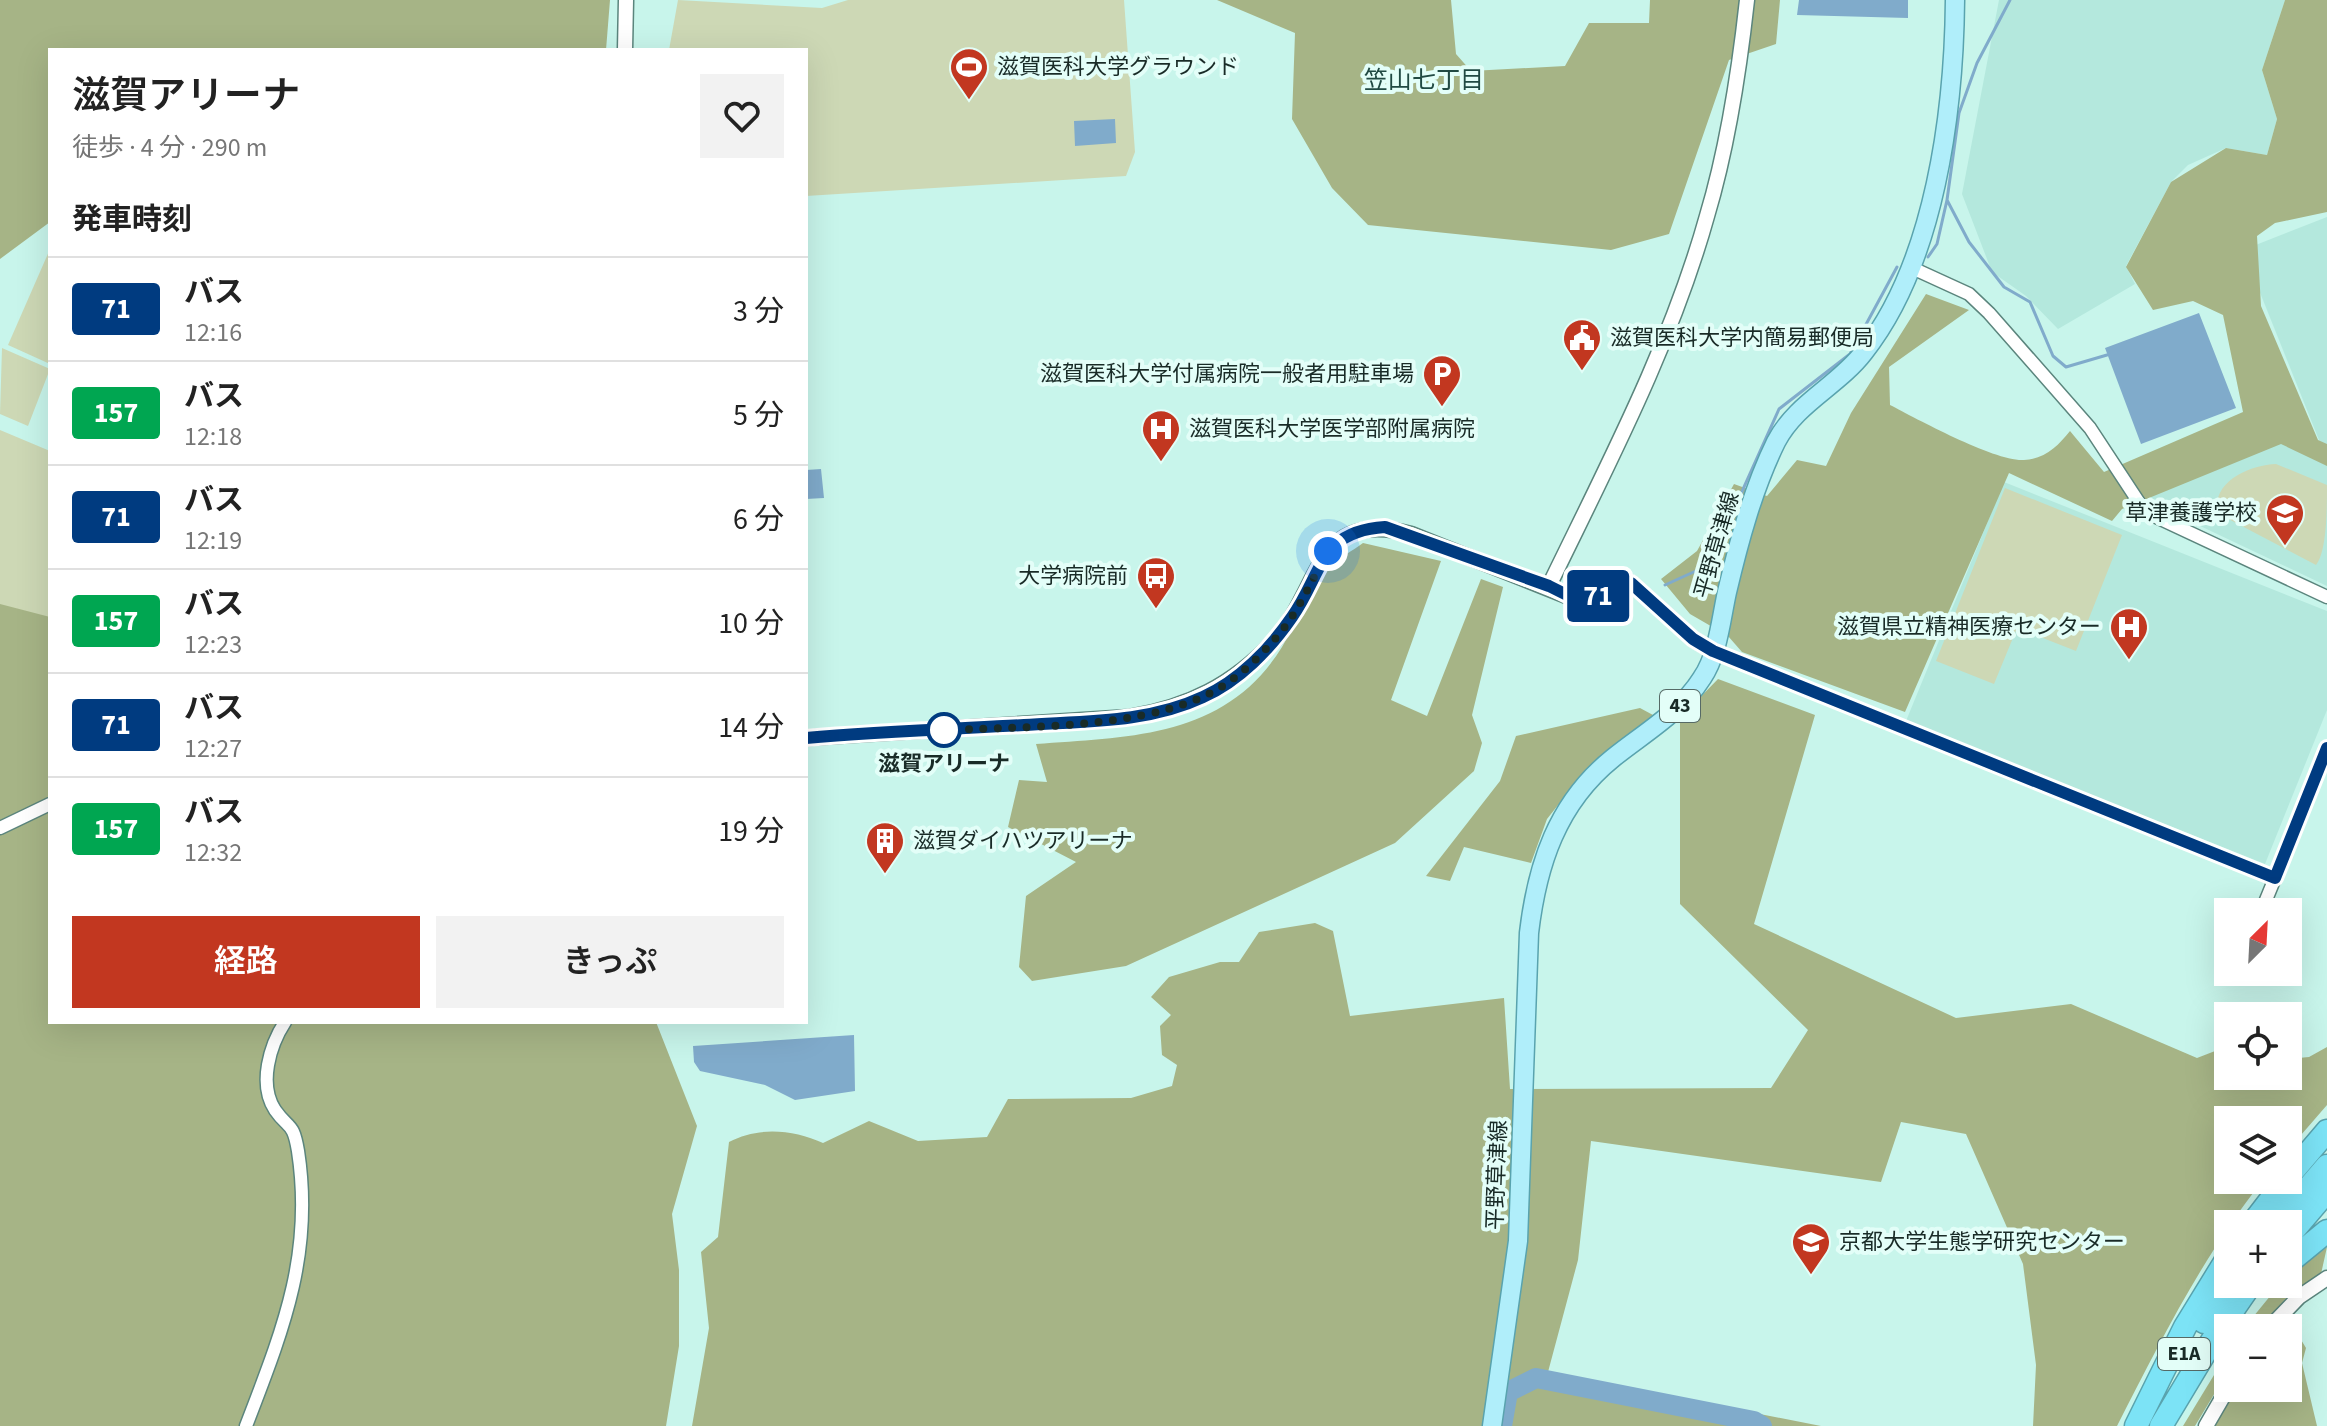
<!DOCTYPE html>
<html lang="ja">
<head>
<meta charset="utf-8">
<style>
  :root { --surface:#fff; --page:#f2f2f2; --text:#222; --muted:#767676; --line:#e0e0e0; --accent:#c23720 }
  body { margin:0; font-family:"Source Sans 3","Noto Sans JP",sans-serif; background:var(--page); color:var(--text); height:100vh; display:flex; flex-direction:column; font-size:30px; white-space:nowrap }
  * { box-sizing:border-box; margin:0 }
  p { font-size:26px; color:var(--muted) }
  .icon { flex:none; width:44px; height:44px; fill:none; stroke:currentColor; stroke-width:2; stroke-linecap:round; stroke-linejoin:round }
  .map { position:relative; flex:1; overflow:hidden }
  .drawer { position:absolute; left:48px; top:48px; width:760px; height:976px; display:flex; flex-direction:column; background:var(--surface); border-radius:0px; box-shadow:0 8px 32px #0002 }
  .drawer>* { flex:none }
  .badge { padding:0 16px; border-radius:6px; font-size:28px; line-height:52px }
  .needle { width:52px; rotate:24deg }
  .controls { position:absolute; left:2214px; top:898px; display:grid; gap:16px }
  .controls a { display:grid; place-items:center; width:88px; height:88px; border-radius:0px; background:var(--surface); box-shadow:0 8px 32px #0002; font-size:40px }
  .you { position:absolute; width:40px; height:40px; margin:-20px; border:6px solid #fff; border-radius:50%; background:#1a73e8; box-shadow:0 0 0 12px #1a73e833 }
  .map>.badge { position:absolute; translate:-50% -50%; box-shadow:0 0 0 4px #fff }
  h2 { padding:0 24px; font-size:30px; line-height:72px }
  .round { display:grid; place-items:center; flex:none; width:84px; height:84px; border-radius:0px; background:var(--page) }
  .headline { display:flex; align-items:center; justify-content:space-between; height:136px; padding:0 24px }
  h1 { font-size:38px; font-weight:600; line-height:60px }
  .cta { display:flex; gap:16px; margin-top:auto; padding:16px 24px }
  .cta a { flex:1; height:92px; border-radius:0px; background:var(--accent); color:#fff; font-size:32px; font-weight:600; line-height:92px; text-align:center }
  .cta a+a { background:var(--page); color:var(--text) }
  ul { padding:0; list-style:none }
  li { display:flex; align-items:center; gap:24px; height:104px; padding:0 24px; border-top:2px solid var(--line) }
  li div { flex:1 }
  li b { display:block; font-size:30px }
  li em { font-style:normal }
  li .badge { min-width:88px; font-weight:700; text-align:center }
  .map>svg:first-child { display:block }
  .built { fill:#b4e8dd }
  .green { fill:#cdd8b5 }
  .forest { fill:#a6b486 }
  .water { fill:#80abcb }
  .lines { fill:none; stroke-linecap:round; stroke-linejoin:round }
  .stream { stroke:#80abcb; stroke-width:3 }
  .river { stroke:#80abcb; stroke-width:20 }
  .minor-casing { stroke:#5b857d; stroke-width:15 }
  .tertiary-casing { stroke:#5b857d; stroke-width:17 }
  .primary-casing { stroke:#59a3ae; stroke-width:21 }
  .motorway-casing { stroke:#59a3ae; stroke-width:25 }
  .minor { stroke:#fff; stroke-width:12 }
  .tertiary { stroke:#fff; stroke-width:14 }
  .primary { stroke:#b0eefa; stroke-width:18 }
  .motorway { stroke:#7ce3f6; stroke-width:22 }
  .line-casing { stroke:#fff; stroke-width:18 }
  .line { stroke:#003b80; stroke-width:12 }
  .walk { stroke:#192b27; stroke-width:8; stroke-dasharray:0 14.4 }
  .stop-dot { fill:#fff; stroke:#003b80; stroke-width:4 }
  .labels { text-anchor:middle; dominant-baseline:central; stroke-width:8; stroke-linejoin:round; paint-order:stroke }
  .shield { fill:#e3fef8; stroke:#566a66; stroke-width:2 }
  .shield-label { font-size:20px; font-weight:bold; fill:#192b27 }
  .poi-label { font-size:22px; fill:#192b27; stroke:#e3fef8; text-anchor:start }
  .street-label { font-size:22px; fill:#192b27; stroke:#e3fef8 }
  .stop-label { font-size:22px; font-weight:bold; fill:#192b27; stroke:#e3fef8 }
  .neighbourhood-label { font-size:24px; fill:#214a43; stroke:#e3fef8 }
</style>
</head>
<body>
<div class="map">
<svg width="2327" height="1426" viewBox="0 0 2327 1426">
  <rect width="100%" height="100%" fill="#c8f5eb"/>
  <!-- built -->
  <path class="built" d="M1999,0H2285L2262,70L2277,119L2267,155L2226,148L2188,165L2171,182L2126,266L2135,284L2058,329L2026,296L1992,272L1962,194Z
    M2327,217V586L2160,507L2142,487L2280,438L2323,450L2243,250Z
    M2004,482L2327,611V710L2265,864L1906,721Z"/>
  <!-- green -->
  <path class="green" d="M678,0L822,8L848,0H1124L1135,152L1126,176L806,196V50H669Z
    M50,249V364L8,345Z
    M2,348L50,369L28,426L0,414Z
    M0,430L50,451V898L0,928Z
    M2276,464L2327,485C2327,507 2327,552 2316,565L2217,513C2212,481 2250,465 2276,464Z
    M2005,488L2122,535L2076,651L2017,628L1994,684L1936,661Z"/>
  <!-- forest -->
  <path class="forest" d="M0,0H610L606,50H50V222L0,259Z
    M1217,0H1451L1456,54L1471,71L1565,66L1589,23H1649L1650,0H1780L1776,44L1729,60L1669,234L1611,250L1368,225L1332,188L1292,119L1295,33Z
    M2285,0H2327V212L2275,223L2257,236L2261,306L2318,440L2327,444V466L2281,444L2122,509L2112,521L2009,473L1905,712L1742,652L1728,636L1690,614L1661,579L1697,551L1734,484L1767,496L1797,460L1826,466L1851,413L1926,294L1969,310L1889,367L1890,405C1917,419 1996,462 2024,460C2045,459 2058,446 2070,431L2104,472L2243,412L2223,315L2193,301L2153,310L2126,267L2171,182L2226,148L2267,155L2277,119L2262,70Z
    M1363,543L1441,561L1391,700L1427,716L1481,579L1503,587L1472,715L1482,743L1474,771L1395,843L1126,966L1032,981L1019,967L1026,896L1076,862L1008,827L1019,780L1047,782L1036,744C1130,737 1226,738 1282,647C1295,625 1310,585 1328,568C1339,558 1352,551 1363,543Z
    M0,604L50,617V1022H656L697,1126L672,1214L679,1270V1346L666,1426H0Z
    M1718,679L1815,715L1754,924L1956,1018L2071,1004L2197,1058L2228,1046V1076H2288V1059L2309,1057L2327,1047V1105L2288,1150V1120H2228V1180H2263C2203,1256 2161,1340 2117,1426H2033L2036,1365L2023,1264L1966,1134L1901,1122L1881,1182L1591,1141L1578,1260L1548,1372L1821,1426H692L709,1328L701,1252L718,1237L729,1142C759,1126 794,1130 823,1143L869,1121L918,1141L987,1137L1008,1099L1131,1098L1172,1086L1177,1065L1162,1055L1160,1026L1171,1015L1151,997L1169,977L1220,962H1239L1259,932L1315,923L1333,931L1350,1016L1504,998L1510,1089L1771,1088L1808,1030L1680,904V718Z
    M1640,708L1653,715L1581,776L1547,819L1531,863L1464,847L1450,881L1426,876L1500,781L1516,736Z
    M2327,1247L2321,1274L2291,1293L2259,1328H2244L2280,1284H2288V1276Z
    M2288,1318L2306,1348L2302,1363L2317,1426H2214L2236,1388H2288V1328H2279Z
    M2228,1352V1371L2195,1426H2183Z"/>
  <!-- water -->
  <path class="water" d="M1799,0H1908V18L1797,15Z
    M1115,119L1116,143L1075,146L1074,121Z
    M2199,313L2236,408L2141,444L2105,348Z
    M821,469L824,498L806,499V470Z
    M854,1035L855,1091L795,1100L765,1085L700,1071L694,1062L693,1046Z"/>
  <g class="lines">
    <!-- stream -->
    <path class="stream" d="M2010,0L1977,63L1959,113L1947,200L1969,242L2004,287L2030,302L2053,356L2066,367L2107,355
      M1928,257L1937,244L1947,200
      M1665,585L1709,565L1779,409L1850,354L1897,267"/>
    <!-- river -->
    <path class="river" d="M1502,1426L1508,1392L1536,1378L1754,1421L1762,1426"/>
    <defs>
      <path id="minor" d="M1910,267L1969,294L1989,313L2090,428L2140,504L2152,515L2327,597
        M1713,651L2275,878L2327,748
        M0,828L50,804
        M2261,912L2275,878
        M246,1426C282,1332 314,1255 298,1151C293,1121 289,1130 275,1110C258,1084 270,1045 285,1022"/>
      <path id="tertiary" d="M625,50L626,0
        M1549,586C1607,466 1671,345 1707,216C1728,146 1739,73 1747,0
        M806,738L1130,717C1188,707 1233,685 1274,641C1323,587 1313,508 1411,534L1579,601C1599,598 1611,584 1631,583L1693,639L1713,651
        M2269,1328L2299,1297L2327,1278
        M2206,1426L2228,1388"/>
      <path id="primary" d="M1492,1426L1518,1241L1529,933C1537,865 1557,803 1613,758C1644,733 1680,713 1702,678C1718,655 1721,619 1727,592C1739,541 1753,489 1776,442C1796,403 1838,386 1864,352C1935,262 1954,112 1955,0"/>
      <path id="motorway" d="M2288,1177L2327,1131
        M2252,1224L2286,1180
        M2277,1224L2327,1166
        M2288,1237L2327,1191
        M2288,1263L2327,1231
        M2204,1322L2230,1284
        M2136,1426L2185,1327L2228,1257
        M2161,1426L2215,1336L2251,1284"/>
    </defs>
    <!-- minor casing -->
    <use href="#minor" class="minor-casing"/>
    <!-- tertiary casing -->
    <use href="#tertiary" class="tertiary-casing"/>
    <!-- primary casing -->
    <use href="#primary" class="primary-casing"/>
    <!-- motorway casing -->
    <use href="#motorway" class="motorway-casing"/>
    <!-- minor -->
    <use href="#minor" class="minor"/>
    <!-- tertiary -->
    <use href="#tertiary" class="tertiary"/>
    <!-- primary -->
    <use href="#primary" class="primary"/>
    <!-- motorway -->
    <use href="#motorway" class="motorway"/>
  </g>
  <g class="lines">
    <defs>
      <path id="line" d="M806,738C878,732 951,729 1024,725C1084,721 1148,723 1203,697C1239,681 1270,649 1292,617C1323,573 1319,531 1385,527L1549,586L1579,601L1592,599L1617,584L1631,583L1693,639L1713,651L2275,878L2327,748"/>
    </defs>
    <!-- line casing -->
    <use href="#line" class="line-casing"/>
    <!-- line -->
    <use href="#line" class="line"/>
    <!-- walk -->
    <path class="walk" d="M944,730L935,731C1015,726 1130,730 1202,697C1230,685 1254,663 1274,640C1298,614 1311,581 1328,551"/>
  </g>
  <!-- icons -->
  <defs>
    <symbol id="stadium-pin" viewBox="-11 -11 22 30"><path d="M0 17L-7.5 6A9.5 9.5 0 1 1 7.5 6Z" fill="#c23720" stroke="#e3fef8"/><path d="M0-5a6.5 5 0 1 0 0 10a6.5 5 0 1 0 0-10ZM-3.5-1.8h7v3.6h-7Z" fill="#fff"/></symbol>
    <symbol id="civic-pin" viewBox="-11 -11 22 30"><path d="M0 17L-7.5 6A9.5 9.5 0 1 1 7.5 6Z" fill="#c23720" stroke="#e3fef8"/><path d="M-.6-6.5H3V-4.5H.6V-3L4-1V1h2V6H-6V1h2V-1L-.6-3ZM-1.2 2.5V6h2.4V2.5Z" fill="#fff"/></symbol>
    <symbol id="parking-pin" viewBox="-11 -11 22 30"><path d="M0 17L-7.5 6A9.5 9.5 0 1 1 7.5 6Z" fill="#c23720" stroke="#e3fef8"/><path d="M-3.5-5.5H1a3.5 3.5 0 0 1 0 7H-1V5.5H-3.5ZM-1-3.4V-.6H.8a1.4 1.4 0 0 0 0-2.8Z" fill="#fff"/></symbol>
    <symbol id="hospital-pin" viewBox="-11 -11 22 30"><path d="M0 17L-7.5 6A9.5 9.5 0 1 1 7.5 6Z" fill="#c23720" stroke="#e3fef8"/><path d="M-5-5h3v3.5h4V-5h3V5h-3V1.5h-4V5h-3Z" fill="#fff"/></symbol>
    <symbol id="school-pin" viewBox="-11 -11 22 30"><path d="M0 17L-7.5 6A9.5 9.5 0 1 1 7.5 6Z" fill="#c23720" stroke="#e3fef8"/><path d="M0-5L7-2L0 1L-7-2ZM-4 1L0 2.5L4 1V4Q0 6-4 4Z" fill="#fff"/></symbol>
    <symbol id="bus-pin" viewBox="-11 -11 22 30"><path d="M0 17L-7.5 6A9.5 9.5 0 1 1 7.5 6Z" fill="#c23720" stroke="#e3fef8"/><path d="M-5-6H5V4H4V6H2V4H-2V6H-4V4H-5ZM-3.5-4V0h7V-4ZM-3.5 1.2v1.5H-2V1.2ZM2 1.2v1.5H3.5V1.2Z" fill="#fff"/></symbol>
    <symbol id="building-pin" viewBox="-11 -11 22 30"><path d="M0 17L-7.5 6A9.5 9.5 0 1 1 7.5 6Z" fill="#c23720" stroke="#e3fef8"/><path d="M-4-6H4V6H1V3H-1V6H-4ZM-2.5-4.3h1.7v1.8h-1.7ZM.8-4.3h1.7v1.8H.8ZM-2.5-1h1.7V.8h-1.7ZM.8-1h1.7V.8H.8Z" fill="#fff"/></symbol>
    <symbol id="university-pin" viewBox="-11 -11 22 30"><path d="M0 17L-7.5 6A9.5 9.5 0 1 1 7.5 6Z" fill="#c23720" stroke="#e3fef8"/><path d="M0-5L7-2L0 1L-7-2ZM-4 1L0 2.5L4 1V4Q0 6-4 4Z" fill="#fff"/></symbol>
  </defs>
  <g fill-rule="evenodd">
    <use href="#stadium-pin" x="947" y="45" width="44" height="60"/>
    <use href="#civic-pin" x="1560" y="316" width="44" height="60"/>
    <use href="#parking-pin" x="1420" y="352" width="44" height="60"/>
    <use href="#hospital-pin" x="1139" y="407" width="44" height="60"/>
    <use href="#school-pin" x="2263" y="491" width="44" height="60"/>
    <use href="#bus-pin" x="1134" y="554" width="44" height="60"/>
    <use href="#hospital-pin" x="2107" y="605" width="44" height="60"/>
    <use href="#building-pin" x="863" y="819" width="44" height="60"/>
    <use href="#university-pin" x="1789" y="1220" width="44" height="60"/>
  </g>
  <!-- markers -->
  <circle class="stop-dot" cx="944" cy="730" r="16"/>
  <g class="labels">
    <!-- shield labels -->
    <g class="shield">
      <rect x="1660" y="690" width="40" height="32" rx="6"/>
      <rect x="2158" y="1338" width="52" height="32" rx="6"/>
    </g>
    <g class="shield-label">
      <text x="1680" y="706">43</text>
      <text x="2184" y="1354">E1A</text>
    </g>
    <!-- poi labels -->
    <g class="poi-label">
      <text x="997" y="67">滋賀医科大学グラウンド</text>
      <text x="1610" y="338">滋賀医科大学内簡易郵便局</text>
      <text x="1414" y="374" text-anchor="end">滋賀医科大学付属病院一般者用駐車場</text>
      <text x="1189" y="429">滋賀医科大学医学部附属病院</text>
      <text x="2257" y="513" text-anchor="end">草津養護学校</text>
      <text x="1128" y="576" text-anchor="end">大学病院前</text>
      <text x="2101" y="627" text-anchor="end">滋賀県立精神医療センター</text>
      <text x="913" y="841">滋賀ダイハツアリーナ</text>
      <text x="1839" y="1242">京都大学生態学研究センター</text>
    </g>
    <!-- street labels -->
    <g class="street-label">
      <text transform="translate(1717 545) rotate(-74)">平野草津線</text>
      <text transform="translate(1497 1175) rotate(-88)">平野草津線</text>
    </g>
    <!-- stop labels -->
    <g class="stop-label">
      <text x="944" y="764">滋賀アリーナ</text>
    </g>
    <!-- neighbourhood labels -->
    <g class="neighbourhood-label">
      <text x="1424" y="80">笠山七丁目</text>
    </g>
  </g>
</svg>
<div class="controls">
<a><svg class="needle" viewBox="-14 -14 28 28"><path d="M0-13l5 13h-10z" fill="#e53935"/><path d="M0 13l5-13h-10z" fill="#767676"/></svg></a>
<a><svg class="icon" aria-label="locate" viewBox="0 0 24 24"><circle cx="12" cy="12" r="6"/><path d="M12 2v4M12 18v4M2 12h4M18 12h4"/></svg></a>
<a><svg class="icon" aria-label="layers" viewBox="0 0 24 24"><path d="M12 4l9 5-9 5-9-5zM3 14l9 5 9-5"/></svg></a>
<a>+</a>
<a>−</a>
</div>
<div class="you" style="left:1328px;top:551px"></div>
<b class="badge" style="left:1598px;top:596px;background:#003b80;color:#fff">71</b>
<section class="drawer">
<div class="headline"><div><h1>滋賀アリーナ</h1><p>徒歩 · 4 分 · 290 m</p></div><a class="round"><svg class="icon" aria-label="heart" viewBox="0 0 24 24"><path d="M12 20l-8-8c-3-5 5-10 8-4 3-6 11-1 8 4z"/></svg></a></div>
<h2>発車時刻</h2>
<ul>
<li><span class="badge" style="background:#003b80;color:#fff">71</span><div><b>バス</b><p>12:16</p></div><em>3 分</em></li>
<li><span class="badge" style="background:#00a651;color:#fff">157</span><div><b>バス</b><p>12:18</p></div><em>5 分</em></li>
<li><span class="badge" style="background:#003b80;color:#fff">71</span><div><b>バス</b><p>12:19</p></div><em>6 分</em></li>
<li><span class="badge" style="background:#00a651;color:#fff">157</span><div><b>バス</b><p>12:23</p></div><em>10 分</em></li>
<li><span class="badge" style="background:#003b80;color:#fff">71</span><div><b>バス</b><p>12:27</p></div><em>14 分</em></li>
<li><span class="badge" style="background:#00a651;color:#fff">157</span><div><b>バス</b><p>12:32</p></div><em>19 分</em></li>
</ul>
<div class="cta"><a>経路</a><a>きっぷ</a></div>
</section>
</div>
</body>
</html>
